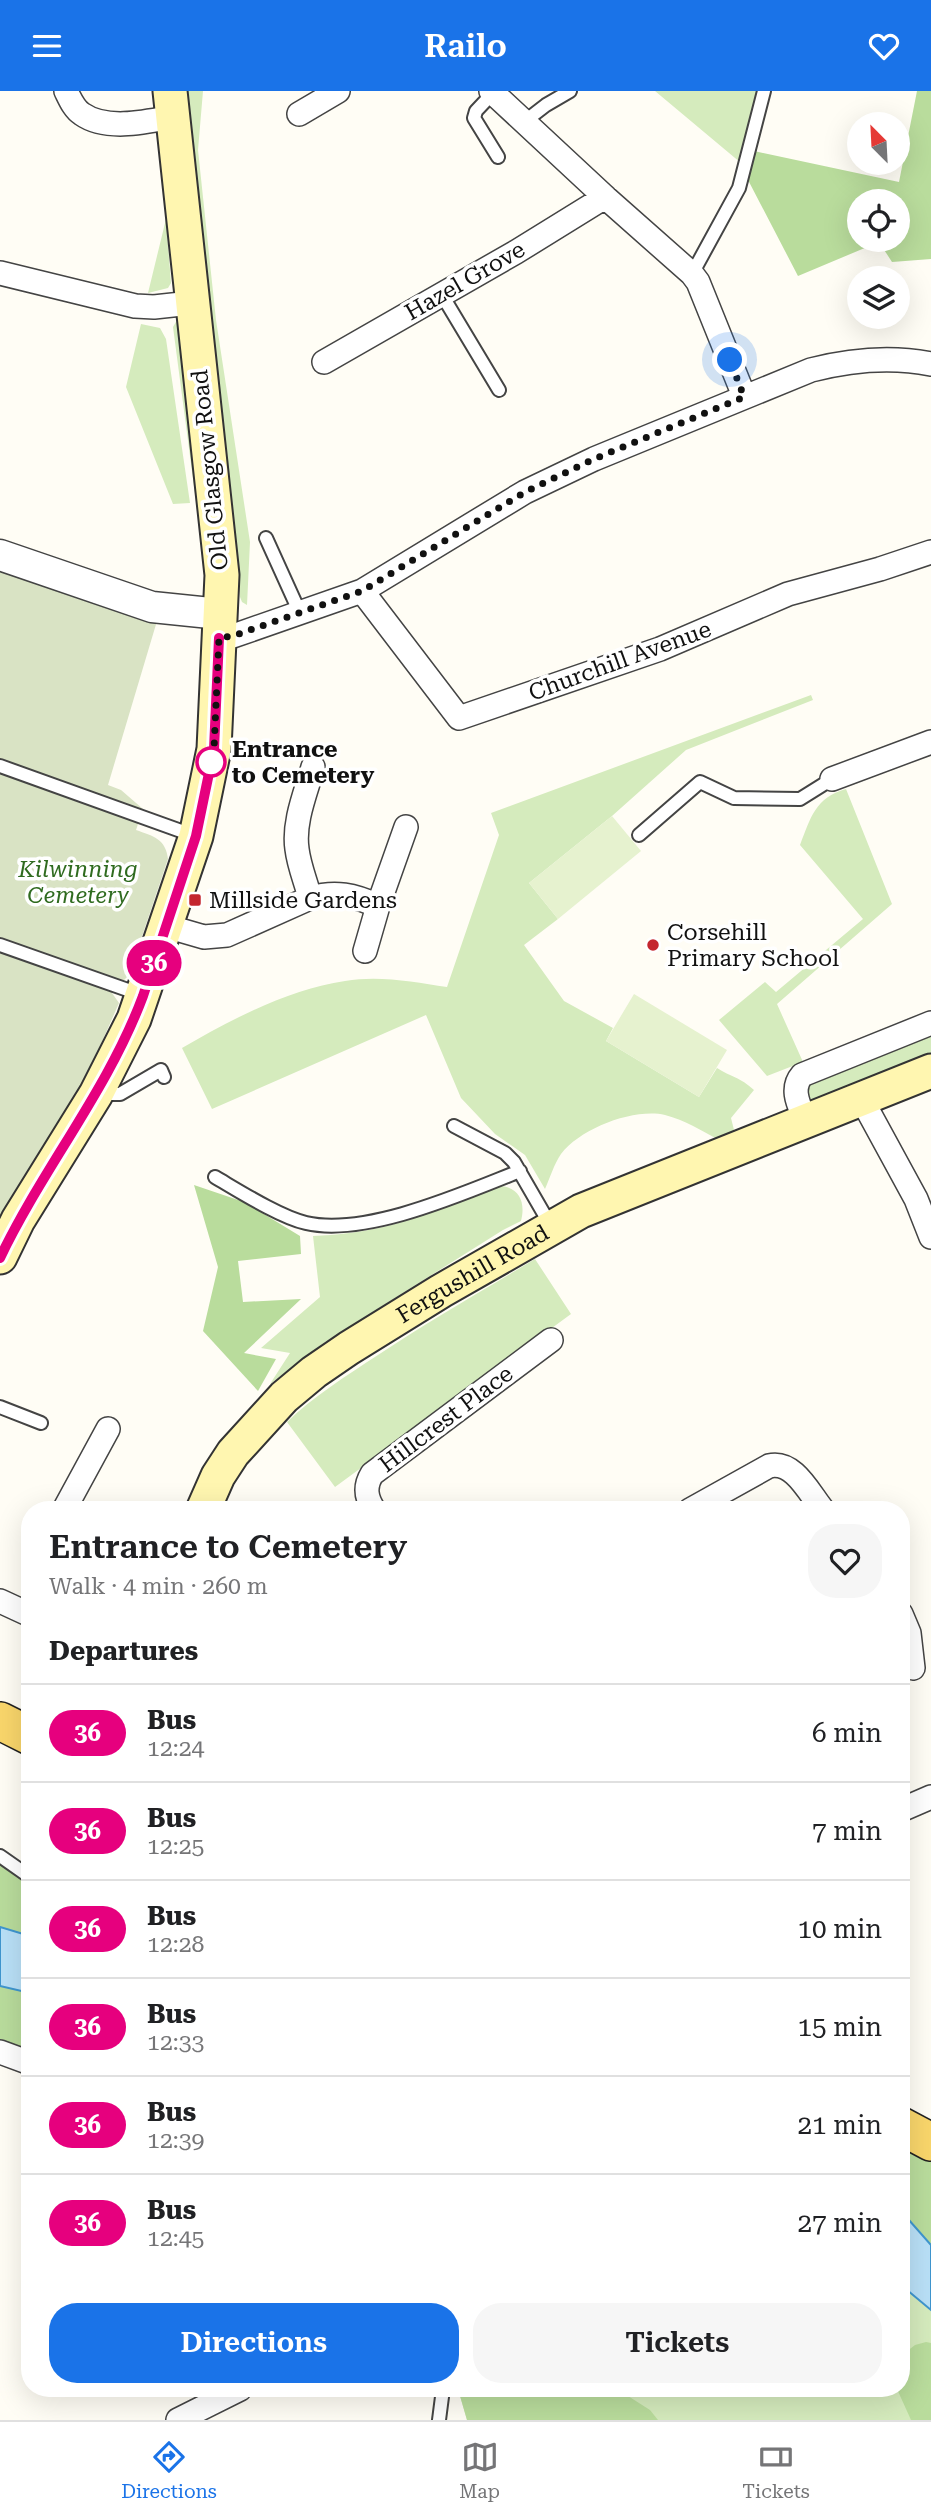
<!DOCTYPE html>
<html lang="en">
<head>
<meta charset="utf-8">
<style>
  :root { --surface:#fff; --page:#f6f6f6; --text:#202124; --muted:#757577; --line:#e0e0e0; --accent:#1a73e8 }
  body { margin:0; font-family:"Roboto Serif",serif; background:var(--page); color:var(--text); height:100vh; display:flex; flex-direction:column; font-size:26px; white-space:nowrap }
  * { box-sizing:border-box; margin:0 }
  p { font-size:23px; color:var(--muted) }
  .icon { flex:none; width:38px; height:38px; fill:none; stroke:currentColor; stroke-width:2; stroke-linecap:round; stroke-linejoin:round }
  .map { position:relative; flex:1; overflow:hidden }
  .sheet { position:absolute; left:21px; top:1410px; width:889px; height:896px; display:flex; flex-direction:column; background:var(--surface); border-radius:28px; box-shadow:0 7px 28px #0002 }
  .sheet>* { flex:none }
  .badge { padding:0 14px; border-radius:23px; font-size:24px; line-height:46px }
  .needle { width:46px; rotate:336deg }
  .fabs { position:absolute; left:847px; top:21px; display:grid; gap:14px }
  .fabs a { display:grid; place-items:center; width:63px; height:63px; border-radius:50%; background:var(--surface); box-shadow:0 7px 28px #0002; font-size:35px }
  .you { position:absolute; width:35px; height:35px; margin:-18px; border:5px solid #fff; border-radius:50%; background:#1a73e8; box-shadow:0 0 0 10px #1a73e833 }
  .map>.badge { position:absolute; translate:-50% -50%; box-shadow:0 0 0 4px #fff }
  h2 { padding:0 28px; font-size:26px; line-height:63px }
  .round { display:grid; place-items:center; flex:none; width:74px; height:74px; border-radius:28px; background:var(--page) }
  .summary { display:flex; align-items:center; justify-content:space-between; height:119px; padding:0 28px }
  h1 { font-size:33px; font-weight:600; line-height:52px }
  .button { display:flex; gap:14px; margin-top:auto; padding:14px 28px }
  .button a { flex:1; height:80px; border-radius:28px; background:var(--accent); color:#fff; font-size:28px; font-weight:600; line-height:80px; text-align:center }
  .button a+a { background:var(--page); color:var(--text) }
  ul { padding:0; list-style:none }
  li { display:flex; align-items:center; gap:21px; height:98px; padding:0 28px; border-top:2px solid var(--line) }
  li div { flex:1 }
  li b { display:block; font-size:26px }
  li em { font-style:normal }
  li .badge { min-width:77px; font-weight:700; text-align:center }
  header { display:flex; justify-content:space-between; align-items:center; height:91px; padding:0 28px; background:var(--accent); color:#fff; font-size:32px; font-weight:600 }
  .menu { display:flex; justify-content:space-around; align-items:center; height:98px; border-top:2px solid var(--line); background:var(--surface); font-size:19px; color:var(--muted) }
  .menu a { display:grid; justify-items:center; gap:4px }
  .menu .active { color:var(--accent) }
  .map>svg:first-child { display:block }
  .green { fill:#d5ebbd }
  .forest { fill:#b9dc9c; fill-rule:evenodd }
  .cemetery { fill:#d9e3c4 }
  .pitch { fill:#e6f2cf }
  .water { fill:#b9e0f7; stroke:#3f96cf; stroke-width:2 }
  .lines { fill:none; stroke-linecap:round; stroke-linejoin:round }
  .service-casing { stroke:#444; stroke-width:16 }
  .minor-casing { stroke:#444; stroke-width:26 }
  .tertiary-casing { stroke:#444; stroke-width:33 }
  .secondary-casing { stroke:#333; stroke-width:37 }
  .primary-casing { stroke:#222; stroke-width:40 }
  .service { stroke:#fff; stroke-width:12 }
  .minor { stroke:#fff; stroke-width:23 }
  .tertiary { stroke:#fff; stroke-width:30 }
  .secondary { stroke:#fff6b0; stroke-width:33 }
  .primary { stroke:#f9d66b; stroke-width:37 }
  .line-casing { stroke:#fff; stroke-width:16 }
  .line { stroke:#e6007e; stroke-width:10 }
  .walk { stroke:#111; stroke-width:7; stroke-dasharray:0 12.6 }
  .stop-dot { fill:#fff; stroke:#e6007e; stroke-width:3.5 }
  .poi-dot { fill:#c4262e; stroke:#fff; stroke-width:2.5 }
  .labels { text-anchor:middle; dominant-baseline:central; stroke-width:7; stroke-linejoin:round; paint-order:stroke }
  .street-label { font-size:23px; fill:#111; stroke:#fff }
  .stop-label { font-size:23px; font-weight:bold; fill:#111; stroke:#fff; text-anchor:start }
  .park-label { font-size:23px; font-style:italic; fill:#2f6b1f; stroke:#fff }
  .poi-label { font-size:23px; fill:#111; stroke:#fff; text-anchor:start }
</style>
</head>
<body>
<header><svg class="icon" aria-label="menu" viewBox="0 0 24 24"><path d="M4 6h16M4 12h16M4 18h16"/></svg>Railo<svg class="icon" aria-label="heart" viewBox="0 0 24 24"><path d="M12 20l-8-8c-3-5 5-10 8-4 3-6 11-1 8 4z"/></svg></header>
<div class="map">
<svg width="931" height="2329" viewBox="0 0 931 2329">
  <rect width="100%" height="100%" fill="#fffdf5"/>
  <!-- green -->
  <path class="green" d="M182,0H203L198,59L216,229L250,451L247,514L242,511L240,506L231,398L223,397Z
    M655,0H759L741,72Z
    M166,128L171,192L168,197L148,202Z
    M177,229L180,232L201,403H195L173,236Z
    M141,233L160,237L166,248L190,412L173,413L126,296Z
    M811,604L813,609L686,659L612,725L529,792L558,828L524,854L564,910L613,937L606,950L699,1006L717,977C731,986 740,986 754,999L731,1027L735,1043L719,1049C702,1040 685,1029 665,1024C634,1017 581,1037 561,1063C554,1073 550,1087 545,1098L525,1064L495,1043L461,1007L426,924L212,1018L182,957C230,929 289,898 345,890C379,884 414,891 447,896L499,744L491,722Z
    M846,698L892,813L777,913L803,971L767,985L719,929L765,891L776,901L863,828L800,754C811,726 815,707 846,698Z
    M931,942V966L810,1011L807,1007L810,991Z
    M498,1095C519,1095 526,1111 521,1130L503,1139L325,1251L270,1293L290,1262L261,1257L320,1206L313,1145C361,1143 397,1135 442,1117C461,1110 478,1099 498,1095Z
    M535,1168L571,1223L335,1396L287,1331C314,1305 346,1285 378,1264C429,1230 482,1200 535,1168Z
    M901,2194L931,2219V2329H467L458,2298H901Z"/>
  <!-- forest -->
  <path class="forest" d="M917,0H931V168L892,171L879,151L798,185L747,87L754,60L899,91ZM859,110H898V149H859Z
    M194,1094L244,1111L300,1145L301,1163L238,1170L243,1211L301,1208L244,1262L276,1268L258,1300L203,1240L218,1176Z
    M0,1773L30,1795V1845L0,1836Z
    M0,1895L30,1902V1959L0,1948Z
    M901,2053L931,2069V2154L901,2120Z
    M926,2251L931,2252V2329H911L897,2298H901V2265L915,2254Z
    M458,2298H617L650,2319L658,2329H467Z"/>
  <!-- cemetery -->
  <path class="cemetery" d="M0,475L157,530L108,694L121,699L143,718L136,739C153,745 166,748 168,768L129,884L124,889L117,890L112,902L119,912L87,985L0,1139Z"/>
  <!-- pitch -->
  <path class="pitch" d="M612,725L641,760L558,828L529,792Z
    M634,903L727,959L699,1006L606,950Z"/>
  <!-- water -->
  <path class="water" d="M0,1836L30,1845V1902L0,1895Z
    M901,2120L931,2154V2219L901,2194Z"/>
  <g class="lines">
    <defs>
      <path id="service" d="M493,2L476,20L474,27L498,66
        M524,31L546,14L570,0
        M692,183L739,97L764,0
        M442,204L499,299
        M266,447L300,522
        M0,675L195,745
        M639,744L700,691L734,707L800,708L832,688
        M0,854L142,904
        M98,1003H120L161,979L164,986
        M454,1035L505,1062L514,1071L551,1135
        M215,1086C239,1100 280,1126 306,1132C366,1146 464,1102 520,1080
        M0,1316L41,1332
        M0,1765L30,1786
        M439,2329L443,2298"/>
      <path id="minor" d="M66,0C70,8 74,18 82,23C106,40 146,31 172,26
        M491,0L605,106L692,183L698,191L744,305
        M299,23L338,0
        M0,182L135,215L154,216L191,212
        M324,271L516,161L605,106
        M362,500L459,627L660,558L788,503L880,478L931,461
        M219,547L233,545L362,500L525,401L594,368L811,279C850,269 891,265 931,273
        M832,688L931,651
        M310,807C306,791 299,775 297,758C293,731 306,701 313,676
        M166,835L204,846L227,844L310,807C336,800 354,804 378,815
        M365,860L378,815L406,736
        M861,1007L916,1108L931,1146
        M805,1029C799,1014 790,998 802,984L931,932
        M64,1419L108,1338
        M374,1419C366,1407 364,1396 372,1383L551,1249
        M690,1419L769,1375C794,1369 809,1402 823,1419
        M0,1510L26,1522L30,1515
        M901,1523L909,1542L913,1577
        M901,1719L931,1706
        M0,1961L30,1972
        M178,2329L240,2298"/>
      <path id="tertiary" d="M0,464L152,516L220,523"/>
      <g id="secondary">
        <path d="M0,1166L18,1129L96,1003L134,928L196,745L214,658L222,484L170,0"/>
        <path id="s1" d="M203,1419L218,1385L233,1362L284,1306L314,1281L349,1257L441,1200L581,1120L931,980"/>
      </g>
      <path id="primary" d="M0,1630L30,1645
        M901,2035L931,2051"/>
    </defs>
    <!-- service casing -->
    <use href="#service" class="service-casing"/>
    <!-- minor casing -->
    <use href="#minor" class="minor-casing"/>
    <!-- tertiary casing -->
    <use href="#tertiary" class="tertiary-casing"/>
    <!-- secondary casing -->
    <use href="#secondary" class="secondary-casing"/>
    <!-- primary casing -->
    <use href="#primary" class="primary-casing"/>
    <!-- service -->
    <use href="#service" class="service"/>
    <!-- minor -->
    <use href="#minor" class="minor"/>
    <!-- tertiary -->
    <use href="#tertiary" class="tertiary"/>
    <!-- secondary -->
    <use href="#secondary" class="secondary"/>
    <!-- primary -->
    <use href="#primary" class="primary"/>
  </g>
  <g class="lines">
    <defs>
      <path id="line" d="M0,1167C43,1077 108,999 143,905L196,745L214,658L219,547"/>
    </defs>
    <!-- line casing -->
    <use href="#line" class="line-casing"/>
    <!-- line -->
    <use href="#line" class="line"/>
    <!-- walk -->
    <path class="walk" d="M211,671L209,680L214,658L219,547L233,545L362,500L525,401L594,368L744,306L730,269"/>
  </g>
  <!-- markers -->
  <circle class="stop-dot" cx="211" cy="671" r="14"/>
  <g class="poi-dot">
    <rect x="188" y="802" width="14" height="14" rx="3.5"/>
    <circle cx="653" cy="854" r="7"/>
  </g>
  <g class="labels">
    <!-- street labels -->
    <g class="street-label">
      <text transform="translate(465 190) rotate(-30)">Hazel Grove</text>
      <text transform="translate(210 379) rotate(-96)">Old Glasgow Road</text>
      <text transform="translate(620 570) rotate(-20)">Churchill Avenue</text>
      <text stroke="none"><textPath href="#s1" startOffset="366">Fergushill Road</textPath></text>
      <text transform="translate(446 1328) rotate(-37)">Hillcrest Place</text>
    </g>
    <!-- stop labels -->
    <g class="stop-label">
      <text x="232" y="658">Entrance<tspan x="232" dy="26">to Cemetery</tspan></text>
    </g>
    <!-- park labels -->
    <g class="park-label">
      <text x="78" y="778">Kilwinning<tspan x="78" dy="26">Cemetery</tspan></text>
    </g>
    <!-- poi labels -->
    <g class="poi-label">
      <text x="209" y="809">Millside Gardens</text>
      <text x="667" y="841">Corsehill<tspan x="667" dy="26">Primary School</tspan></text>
    </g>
  </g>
</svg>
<div class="fabs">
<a><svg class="needle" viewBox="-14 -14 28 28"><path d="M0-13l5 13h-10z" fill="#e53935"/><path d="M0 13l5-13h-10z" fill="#757577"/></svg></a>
<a><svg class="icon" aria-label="locate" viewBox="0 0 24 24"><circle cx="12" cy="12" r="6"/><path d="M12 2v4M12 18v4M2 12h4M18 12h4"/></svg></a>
<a><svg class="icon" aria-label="layers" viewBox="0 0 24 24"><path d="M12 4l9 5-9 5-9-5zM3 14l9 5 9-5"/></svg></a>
</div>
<div class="you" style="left:730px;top:269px"></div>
<b class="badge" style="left:154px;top:872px;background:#e6007e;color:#fff">36</b>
<section class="sheet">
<div class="summary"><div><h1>Entrance to Cemetery</h1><p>Walk · 4 min · 260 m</p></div><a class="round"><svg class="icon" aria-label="heart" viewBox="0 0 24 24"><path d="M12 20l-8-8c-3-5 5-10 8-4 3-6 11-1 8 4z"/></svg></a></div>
<h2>Departures</h2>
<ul>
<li><span class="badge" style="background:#e6007e;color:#fff">36</span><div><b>Bus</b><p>12:24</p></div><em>6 min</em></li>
<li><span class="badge" style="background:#e6007e;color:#fff">36</span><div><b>Bus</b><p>12:25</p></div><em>7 min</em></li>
<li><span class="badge" style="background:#e6007e;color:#fff">36</span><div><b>Bus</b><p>12:28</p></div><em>10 min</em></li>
<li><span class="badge" style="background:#e6007e;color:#fff">36</span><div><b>Bus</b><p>12:33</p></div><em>15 min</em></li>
<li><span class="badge" style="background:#e6007e;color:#fff">36</span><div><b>Bus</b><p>12:39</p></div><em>21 min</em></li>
<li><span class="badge" style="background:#e6007e;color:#fff">36</span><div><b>Bus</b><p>12:45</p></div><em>27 min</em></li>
</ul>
<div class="button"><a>Directions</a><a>Tickets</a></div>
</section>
</div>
<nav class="menu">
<a class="active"><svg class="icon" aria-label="directions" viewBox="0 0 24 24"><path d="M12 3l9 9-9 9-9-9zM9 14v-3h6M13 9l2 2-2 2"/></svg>Directions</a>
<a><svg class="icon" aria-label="map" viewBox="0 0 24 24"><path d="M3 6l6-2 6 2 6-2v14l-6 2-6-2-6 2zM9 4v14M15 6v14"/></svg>Map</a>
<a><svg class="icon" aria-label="tickets" viewBox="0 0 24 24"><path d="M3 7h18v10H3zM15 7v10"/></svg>Tickets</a>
</nav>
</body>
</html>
